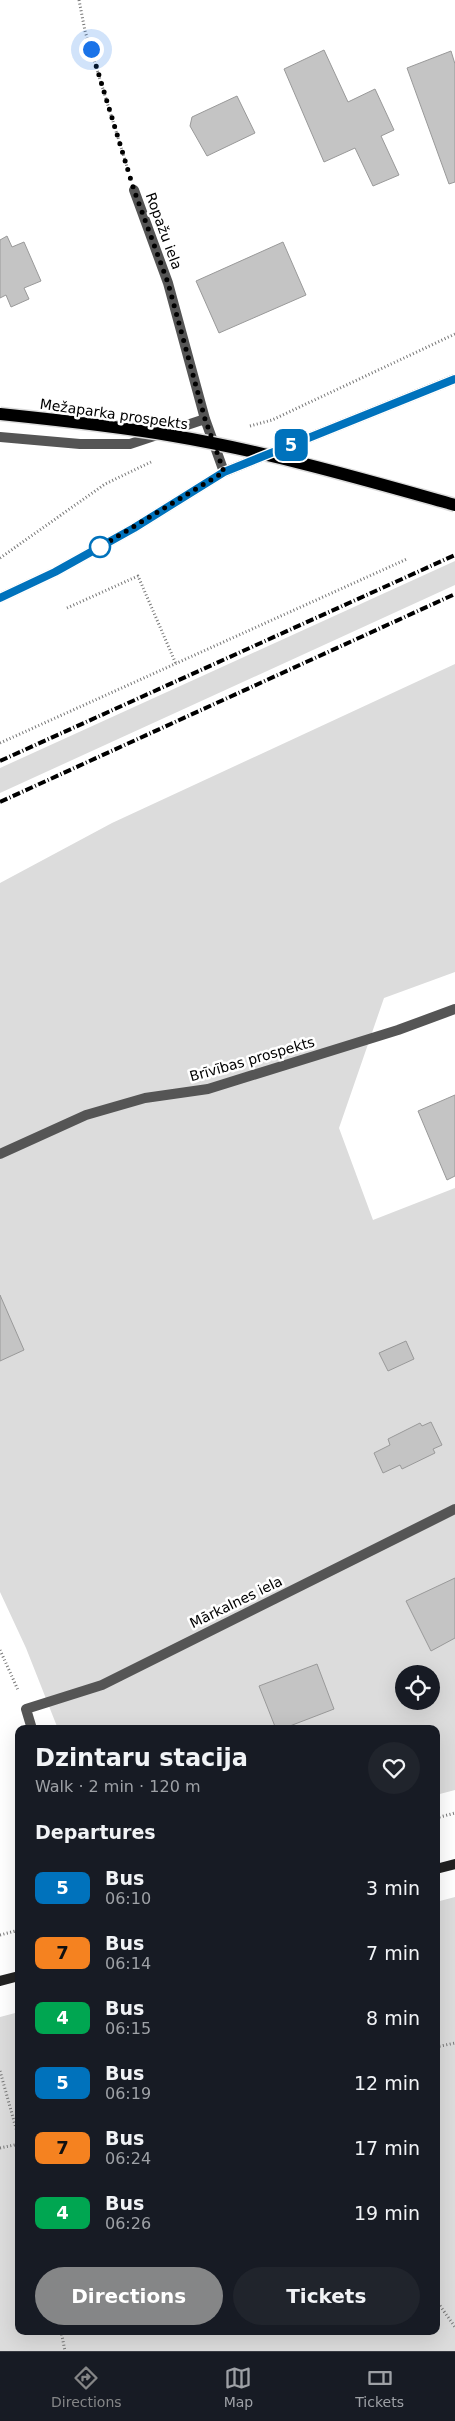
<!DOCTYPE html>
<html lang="en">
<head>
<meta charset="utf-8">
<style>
  :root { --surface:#171b24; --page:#20242c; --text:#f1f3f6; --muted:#9ea1a6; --line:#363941; --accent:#858687 }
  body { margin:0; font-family:"DejaVu Sans",sans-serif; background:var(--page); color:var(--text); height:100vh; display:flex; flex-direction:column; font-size:19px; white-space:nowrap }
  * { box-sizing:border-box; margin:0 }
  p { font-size:16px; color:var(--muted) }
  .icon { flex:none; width:28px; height:28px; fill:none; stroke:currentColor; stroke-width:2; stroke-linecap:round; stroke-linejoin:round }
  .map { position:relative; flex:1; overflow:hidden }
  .drawer { position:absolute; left:15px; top:1725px; width:425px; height:610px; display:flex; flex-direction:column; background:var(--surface); border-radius:10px; box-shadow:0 5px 20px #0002 }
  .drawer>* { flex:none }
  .badge { padding:0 10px; border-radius:8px; font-size:18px; line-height:32px }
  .tools { position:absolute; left:395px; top:1665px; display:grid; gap:10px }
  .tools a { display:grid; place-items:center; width:45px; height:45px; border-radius:50%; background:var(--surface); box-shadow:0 5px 20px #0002; font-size:25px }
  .you { position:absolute; width:25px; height:25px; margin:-12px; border:4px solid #fff; border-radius:50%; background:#1a73e8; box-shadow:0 0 0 8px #1a73e833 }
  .map>.badge { position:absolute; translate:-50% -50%; box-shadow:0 0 0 2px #fff }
  h2 { padding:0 20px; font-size:19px; line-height:45px }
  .round { display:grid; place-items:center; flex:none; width:52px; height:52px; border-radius:26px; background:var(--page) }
  .head { display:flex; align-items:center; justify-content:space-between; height:85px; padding:0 20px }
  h1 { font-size:24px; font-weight:700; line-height:38px }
  .action { display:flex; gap:10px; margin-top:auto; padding:10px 20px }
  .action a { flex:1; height:58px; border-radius:30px; background:var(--accent); color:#fff; font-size:20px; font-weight:700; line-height:58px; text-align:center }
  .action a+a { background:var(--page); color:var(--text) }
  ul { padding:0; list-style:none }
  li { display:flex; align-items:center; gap:15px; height:65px; padding:0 20px }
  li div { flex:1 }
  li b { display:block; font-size:19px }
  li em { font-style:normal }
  li .badge { min-width:55px; font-weight:700; text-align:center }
  .tab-bar { display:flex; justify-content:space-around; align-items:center; height:70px; border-top:1px solid var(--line); background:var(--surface); font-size:14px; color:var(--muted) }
  .tab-bar a { display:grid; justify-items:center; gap:2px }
  .tab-bar .selected { color:var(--accent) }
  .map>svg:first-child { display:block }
  .green { fill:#dcdcdc; fill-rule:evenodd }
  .building { fill:#c4c4c4; stroke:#999 }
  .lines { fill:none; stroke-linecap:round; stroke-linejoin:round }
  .path { stroke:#777; stroke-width:3; stroke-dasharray:1 2.5; stroke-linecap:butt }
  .street { stroke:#555; stroke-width:10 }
  .secondary { stroke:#222; stroke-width:10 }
  .rail { stroke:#000; stroke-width:4; stroke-dasharray:8 2.5 1 2.5; stroke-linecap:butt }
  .primary-bridge-casing { stroke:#dbdbdb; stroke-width:15; stroke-linecap:butt }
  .primary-bridge { stroke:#000; stroke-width:12 }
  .line-casing { stroke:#fff; stroke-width:11 }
  .line { stroke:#0072bc; stroke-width:8 }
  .walk { stroke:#000; stroke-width:5; stroke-dasharray:0 9 }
  .stop-dot { fill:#fff; stroke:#0072bc; stroke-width:2.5 }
  .labels { text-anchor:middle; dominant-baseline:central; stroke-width:5; stroke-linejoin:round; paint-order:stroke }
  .street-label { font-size:14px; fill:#000; stroke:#fff }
</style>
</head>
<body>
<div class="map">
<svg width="455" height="2351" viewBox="0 0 455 2351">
  <rect width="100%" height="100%" fill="#fff"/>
  <!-- green -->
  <path class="green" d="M455,561V585L0,793V768Z
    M455,664V972L384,998L339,1128L373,1220L455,1188V1790L436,1795V1729H58L26,1648L0,1592V883L112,823ZM404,1674H431V1701H404Z
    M455,1897V2351H0V2017L19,2012V2331H436V1902Z"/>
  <!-- building -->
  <path class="building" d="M324,50L348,102L375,89L394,130L381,136L399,175L373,186L355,148L324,162L284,69Z
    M451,51L455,64V182L449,184L407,68Z
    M237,96L255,133L207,156L190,126L192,117Z
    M7,236L12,247L24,242L41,281L24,288L29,299L11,307L6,295L0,298V240Z
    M283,242L306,295L219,333L196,281Z
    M455,1095V1176L447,1180L418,1111Z
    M0,1295L24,1350L0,1361Z
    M406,1341L414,1359L388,1371L379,1353Z
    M431,1422L442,1445L433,1449L435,1453L402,1469L400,1465L383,1473L374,1453L390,1445L388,1439L420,1423L422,1426Z
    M455,1578V1638L431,1651L406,1601Z
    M317,1664L334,1709L282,1729H276L259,1686Z"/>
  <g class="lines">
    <!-- path -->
    <path class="path" d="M79,0L85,31L128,170
      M250,426L272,420L455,334
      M0,558L105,484L151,462
      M67,608L138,576L176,664
      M0,743L407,559
      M0,1650L18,1690
      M436,1818L455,1813
      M0,1935L19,1930
      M436,2047L455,2043
      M0,2071L19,2139
      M0,2148L19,2144
      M436,2300L455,2327
      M61,2331L65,2351"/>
    <!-- street -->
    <path class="street" d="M134,190L168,283L205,419L224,472
      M0,437L80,444H130L205,419
      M0,1154L86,1115L145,1098L208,1089L398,1030L455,1009
      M32,1729L26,1709L102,1685L455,1509"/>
    <!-- secondary -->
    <path class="secondary" d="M0,598L55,572L134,528L224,472L455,379
      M436,1869L455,1864
      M0,1981L19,1976"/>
    <!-- rail -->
    <path class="rail" d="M0,761L455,555
      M0,802L455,594"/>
    <defs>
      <path id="primary-bridge" d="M0,414C58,420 116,426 174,436C269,452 362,479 455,505"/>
    </defs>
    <!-- primary-bridge casing -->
    <use href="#primary-bridge" class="primary-bridge-casing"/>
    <!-- primary-bridge -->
    <use href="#primary-bridge" class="primary-bridge"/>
  </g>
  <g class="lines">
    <defs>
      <path id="line" d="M0,598L55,572L134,528L224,472L455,379"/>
    </defs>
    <!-- line casing -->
    <use href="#line" class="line-casing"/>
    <!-- line -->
    <use href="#line" class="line"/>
    <!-- walk -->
    <path class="walk" d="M91,49L134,190L168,283L205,419L224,472L100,547"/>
  </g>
  <!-- markers -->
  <circle class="stop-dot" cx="100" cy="547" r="10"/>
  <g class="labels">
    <!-- street labels -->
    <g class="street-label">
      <text transform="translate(164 231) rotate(70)">Ropažu iela</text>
      <text transform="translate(114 414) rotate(8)">Mežaparka prospekts</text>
      <text transform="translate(252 1059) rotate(-16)">Brīvības prospekts</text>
      <text transform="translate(236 1602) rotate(-26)">Mārkalnes iela</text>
    </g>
  </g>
</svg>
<div class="tools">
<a><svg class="icon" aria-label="locate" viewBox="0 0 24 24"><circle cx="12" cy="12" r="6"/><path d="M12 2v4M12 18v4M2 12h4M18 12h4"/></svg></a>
</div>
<div class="you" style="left:91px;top:49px"></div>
<b class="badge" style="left:291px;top:445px;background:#0072bc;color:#fff">5</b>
<section class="drawer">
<div class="head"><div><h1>Dzintaru stacija</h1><p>Walk · 2 min · 120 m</p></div><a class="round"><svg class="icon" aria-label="heart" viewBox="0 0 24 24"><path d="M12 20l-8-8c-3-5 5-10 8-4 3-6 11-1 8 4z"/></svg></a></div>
<h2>Departures</h2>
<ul>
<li><span class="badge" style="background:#0072bc;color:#fff">5</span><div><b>Bus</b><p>06:10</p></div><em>3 min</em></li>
<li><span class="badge" style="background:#f58220;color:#111">7</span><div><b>Bus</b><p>06:14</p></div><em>7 min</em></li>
<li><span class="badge" style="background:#00a651;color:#fff">4</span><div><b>Bus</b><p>06:15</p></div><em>8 min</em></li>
<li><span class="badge" style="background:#0072bc;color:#fff">5</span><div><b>Bus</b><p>06:19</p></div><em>12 min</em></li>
<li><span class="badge" style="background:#f58220;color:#111">7</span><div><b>Bus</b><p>06:24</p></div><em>17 min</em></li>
<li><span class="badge" style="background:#00a651;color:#fff">4</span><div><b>Bus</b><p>06:26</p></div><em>19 min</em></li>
</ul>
<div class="action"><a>Directions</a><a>Tickets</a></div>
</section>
</div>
<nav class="tab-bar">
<a class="selected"><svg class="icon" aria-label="directions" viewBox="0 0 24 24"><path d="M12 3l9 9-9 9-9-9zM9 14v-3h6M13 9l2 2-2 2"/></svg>Directions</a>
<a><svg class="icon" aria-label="map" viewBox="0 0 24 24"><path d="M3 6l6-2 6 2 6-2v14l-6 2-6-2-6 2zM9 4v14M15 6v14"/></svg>Map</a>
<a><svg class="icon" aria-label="tickets" viewBox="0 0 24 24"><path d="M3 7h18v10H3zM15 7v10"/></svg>Tickets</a>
</nav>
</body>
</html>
